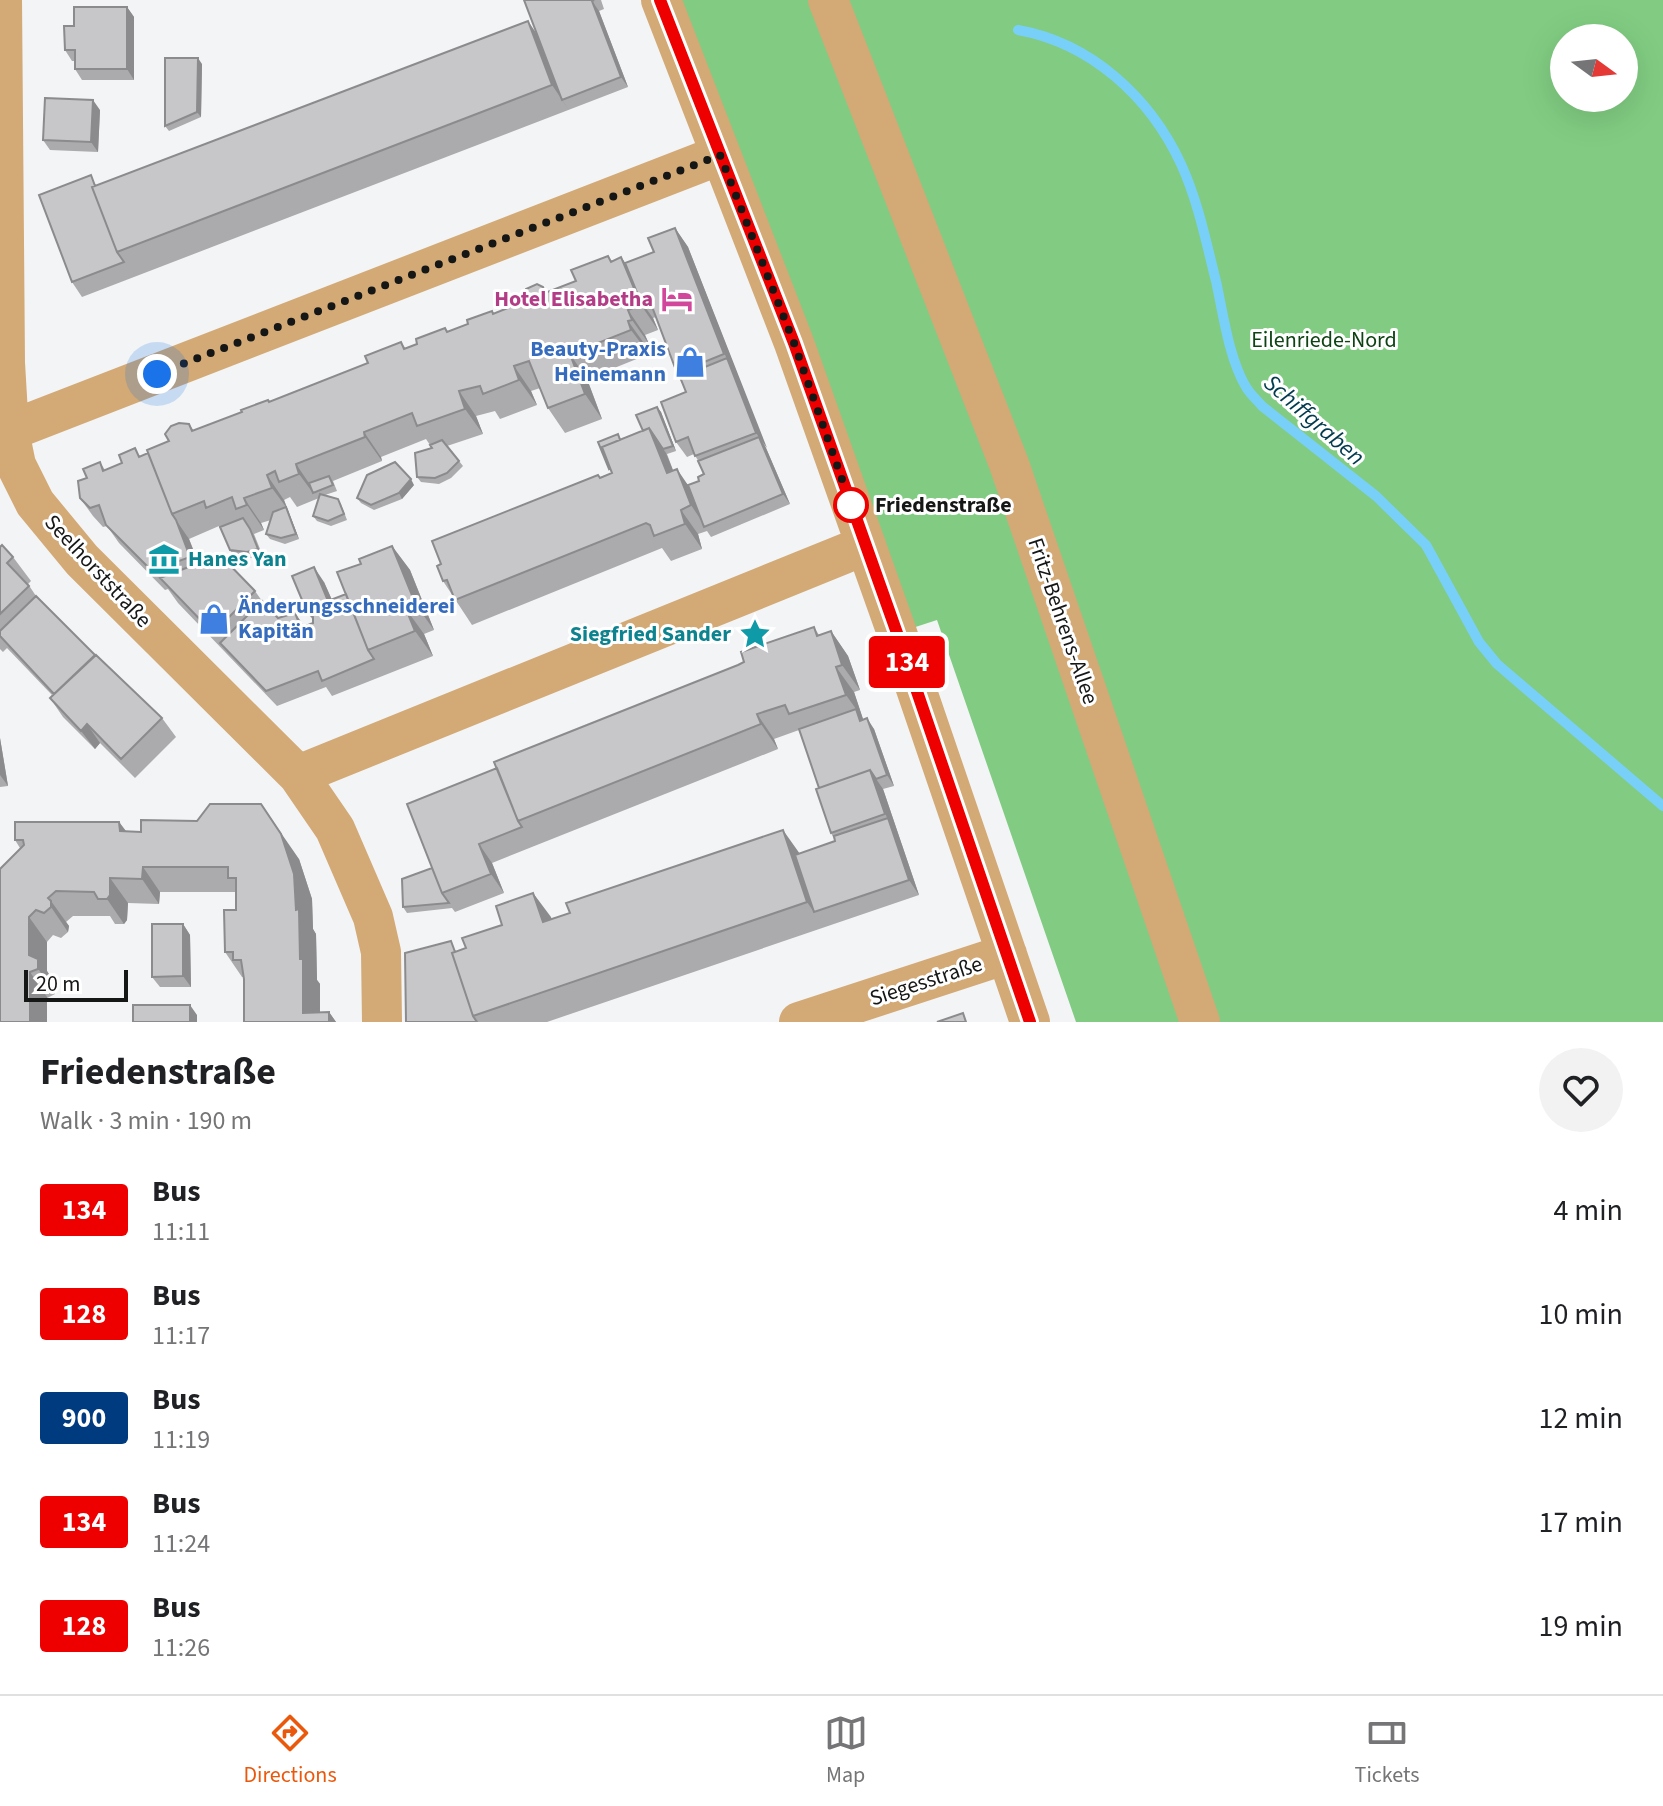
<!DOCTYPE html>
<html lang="en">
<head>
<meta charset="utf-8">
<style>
  :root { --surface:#fff; --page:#f2f2f2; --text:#202124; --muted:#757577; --line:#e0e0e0; --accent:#ea580c }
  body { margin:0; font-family:"Source Sans 3",sans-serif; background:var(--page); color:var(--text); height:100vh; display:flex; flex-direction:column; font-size:30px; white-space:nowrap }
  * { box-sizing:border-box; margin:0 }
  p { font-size:26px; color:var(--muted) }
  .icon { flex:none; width:44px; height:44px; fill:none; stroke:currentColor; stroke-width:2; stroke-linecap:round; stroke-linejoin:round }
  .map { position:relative; height:1022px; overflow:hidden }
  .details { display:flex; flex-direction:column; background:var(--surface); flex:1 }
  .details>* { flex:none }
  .badge { padding:0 16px; border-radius:6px; font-size:28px; line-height:52px }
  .needle { width:52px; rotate:105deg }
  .buttons { position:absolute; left:1550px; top:24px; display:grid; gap:16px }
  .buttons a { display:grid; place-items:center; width:88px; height:88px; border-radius:50%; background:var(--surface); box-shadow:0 8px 32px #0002; font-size:40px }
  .scale { position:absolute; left:24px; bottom:20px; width:104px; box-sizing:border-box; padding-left:8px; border:4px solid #151616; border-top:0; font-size:22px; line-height:28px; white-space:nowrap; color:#151616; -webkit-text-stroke:6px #fff; paint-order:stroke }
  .you { position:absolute; width:40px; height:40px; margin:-20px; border:6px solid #fff; border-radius:50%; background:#1a73e8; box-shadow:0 0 0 12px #1a73e833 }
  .map>.badge { position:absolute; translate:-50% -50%; box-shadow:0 0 0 4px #fff }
  .round { display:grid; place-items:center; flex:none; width:84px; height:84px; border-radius:42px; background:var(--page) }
  .head { display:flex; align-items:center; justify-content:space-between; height:136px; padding:0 40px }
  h1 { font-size:38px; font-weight:700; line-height:60px }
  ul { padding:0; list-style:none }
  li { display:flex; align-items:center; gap:24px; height:104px; padding:0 40px }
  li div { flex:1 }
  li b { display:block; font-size:30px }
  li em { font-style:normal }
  li .badge { min-width:88px; font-weight:700; text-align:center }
  .tabs { display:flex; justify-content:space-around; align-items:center; height:112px; border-top:2px solid var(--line); background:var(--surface); font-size:22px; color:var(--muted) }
  .tabs a { display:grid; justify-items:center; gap:4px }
  .tabs .current { color:var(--accent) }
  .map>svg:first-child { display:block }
  .forest { fill:#81cc82; fill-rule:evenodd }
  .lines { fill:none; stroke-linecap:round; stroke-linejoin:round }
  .stream { stroke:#78d0f8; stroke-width:10 }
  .minor { stroke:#d3a975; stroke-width:40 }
  .wall { fill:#abaaad }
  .shaded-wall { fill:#8b8b8d }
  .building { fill:#c7c6c9; stroke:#8b8b8d; stroke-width:2 }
  .line-casing { stroke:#fff; stroke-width:18 }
  .line { stroke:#e00; stroke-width:12 }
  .walk { stroke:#151616; stroke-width:8; stroke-dasharray:0 14.4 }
  .stop-dot { fill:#fff; stroke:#e00; stroke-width:4 }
  .labels { text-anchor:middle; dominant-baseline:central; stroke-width:6; stroke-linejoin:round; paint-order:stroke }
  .hotel-label { font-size:22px; font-weight:bold; fill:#b23c85; stroke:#fff; text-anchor:end }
  .park-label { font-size:22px; fill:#0e4313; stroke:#fff }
  .shop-label { font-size:22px; font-weight:bold; fill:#366cbe; stroke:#fff; text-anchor:end }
  .stop-label { font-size:22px; font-weight:bold; fill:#151616; stroke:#fff; text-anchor:start }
  .culture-label { font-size:22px; font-weight:bold; fill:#0d838f; stroke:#fff; text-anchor:start }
  .street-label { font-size:22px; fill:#151616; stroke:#fff }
  .water-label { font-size:24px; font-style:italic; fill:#023a4e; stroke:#fff }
</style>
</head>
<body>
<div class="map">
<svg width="1663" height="1022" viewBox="0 0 1663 1022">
  <rect width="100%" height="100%" fill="#f2f4f6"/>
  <!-- forest -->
  <path class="forest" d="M661,0H1663V1022H1076L937,620L897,633ZM1564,38H1624V98H1564Z"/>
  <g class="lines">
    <!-- stream -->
    <path class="stream" d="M1018,30C1091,43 1150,97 1181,164C1198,201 1206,242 1216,281C1223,313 1229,359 1246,387C1250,394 1257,400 1262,406L1376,496L1426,545L1479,642L1497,664L1663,806"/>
    <!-- minor -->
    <path class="minor" d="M2,0L5,363L9,431L16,465L35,503L82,560L298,775L335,829L373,917L381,952L382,1022
      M661,0L794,343L897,633L1030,1022
      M828,0L1009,464L1200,1022
      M9,431L720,155
      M298,775L866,545
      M799,1022L1007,954"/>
  </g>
  <!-- wall -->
  <path class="wall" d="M524,0H601L604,9L599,11L628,87L82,297L72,282L98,185L538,36Z
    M127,7L134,17V80H82L75,69V61H72L65,50Z
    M202,64L201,117L169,131L165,126Z
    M100,110L98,152L50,150L43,140Z
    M675,228L688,247L766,448L790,504L711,537L707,531L698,534L702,549L671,561L662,548L472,625L443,581L598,475L600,477L612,473L609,469L618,434L621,439L643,431L657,407L661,412L676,451L667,454L673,470L688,485L699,481L704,474L699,462L694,454L687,457L676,442L686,392L677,373L656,317L653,318L658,330L645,335L649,344L646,346L649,354L587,379L602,419L565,433L548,408L540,388L531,391L537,405L500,419L495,411L476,416L483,434L447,446L463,466L451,478L439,484L421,482L417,477L432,448L426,439L381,457L382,461L333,481L337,491L325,495L338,499L341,504L347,520L331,526L317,521L313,516L319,498L297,507L290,497L284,500L299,539L285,544L270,539L266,534L271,520L261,523L264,530L254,534L262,554L251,558L233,555L230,550L219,526L189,539L199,563L255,591L262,601L278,618L295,613L305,627L313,623V620L307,612L324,582L332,600L346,594L361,564L392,546L410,570L434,630L424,634L433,656L332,696L326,687L277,706L178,603L168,589L165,590L119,543L107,526L103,527L93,516L80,498L87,478L100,462L105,470L148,453L169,441L189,424L194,431L368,363L401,342L406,349L576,281L621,257L625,263L654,252Z
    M414,485L402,499L374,510L361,503L357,498Z
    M0,547L13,557L31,581L28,584L36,596L95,655L162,718L176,737L135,778L100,743L95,749L63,717L50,698L52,695L7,648L3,652L0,649Z
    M814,627L819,635L831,631L848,656L860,690L854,692L863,719L874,729L894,786L883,789L919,895L547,1022H406L458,951L466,948L502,925L533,893L551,919L800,854L835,841L831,833L819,788L799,730L774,739L778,749L492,863L504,893L455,912L452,908L407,913L403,907L432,868L497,768L744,662Z
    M0,738L8,786L0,787Z
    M119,822L126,831L299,859L312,899L313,929L316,934L317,980L320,984V1012H329L336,1022H244L243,977H242L225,952L236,910V892H160L159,904L128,903L127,920L124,924H115L110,916H73L66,922L69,926L68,932L61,938L53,935L47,942V971L55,984V994L0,1022L20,848L15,840Z
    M183,924L190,935L191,987H160L152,977Z"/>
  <!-- shaded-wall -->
  <path class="shaded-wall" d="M592,1L599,11L628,87L621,77Z
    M127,7L134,17V80L127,69Z
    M528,21L545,46L562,100L569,110L552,85Z
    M198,58L202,64L201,117L197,112Z
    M93,100L100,110L98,152L91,142Z
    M675,228L688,247L767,448L756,433Z
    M621,257L639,282L640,300L653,318L658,330L641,305Z
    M628,310L645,335L649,344L632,320Z
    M628,321L646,346L649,354L631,330Z
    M570,354L587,379L602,419L585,394Z
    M514,366L531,391L537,405L519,380Z
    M459,391L476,416L483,434L465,409Z
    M657,407L661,412L676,451L673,446Z
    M649,428L666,453L684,498L667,473Z
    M364,432L381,457L382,461L365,437Z
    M759,437L766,448L790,504L783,494Z
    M296,464L313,489V493L299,474Z
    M677,469L694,494L705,526L691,505Z
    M267,475L284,500L299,539L296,534L286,507L272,488Z
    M411,479L414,485L402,499L399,493Z
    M244,498L261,523L264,530L247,505Z
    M681,510L698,534L702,549L685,524Z
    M176,520L189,539L203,576L190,557Z
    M392,546L410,570L434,630L416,605Z
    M314,567L324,582L339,616L328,601Z
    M406,609L424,634L433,656L415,631Z
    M295,613L305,628H301Z
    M831,631L848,656L860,690L842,665Z
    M836,667L854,692L867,731L860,721L856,709L846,695Z
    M757,714L774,739L778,749L761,724Z
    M867,718L874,729L894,786L887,775Z
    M87,724L100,743L95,749L81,731Z
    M0,738L8,786L0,775Z
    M870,770L883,789L919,895L909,880Z
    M261,804L299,859L312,899L313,929L316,934L317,980L320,984V1022L303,1013L296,910Z
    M119,822L137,846L120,831Z
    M783,830L800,854L814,912L807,902Z
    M479,844L492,863L504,893L491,874Z
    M143,867L160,892L159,904L142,879Z
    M110,878L128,903L127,920L124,924L107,899Z
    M533,893L551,917L561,947L543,922Z
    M51,901L69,926L68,932L51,907Z
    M29,917L47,942V971L55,984V994L29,955Z
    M183,924L190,935L191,987L183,976Z
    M30,972L47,997V1022H30Z
    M190,1005L197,1015V1022H190Z
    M329,1012L336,1022H329Z"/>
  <!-- building -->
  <path class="building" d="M524,0H594L592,1L621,77L562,100Z
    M74,7H127V69H75V50H65L64,26H74Z
    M528,21L552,85L117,252L92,187Z
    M165,58H198L197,112L165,126Z
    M45,98L93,100L91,142L43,140Z
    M91,175L95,186L92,187L117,252L124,262L72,282L39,195Z
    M675,228L724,354L677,373L648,296L640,300L625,263L654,252L648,238Z
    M608,256L611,262L621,257L641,305L628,310L632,320L628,321L631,330L570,354L585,394L548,408L529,361L514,366L519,380L483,394L480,386L459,391L465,409L417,426L412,413L364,432L365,437L296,464L299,474L279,482L275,471L267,475L272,488L244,498L247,505L236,509L232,497L206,508L204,501L172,514L147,450L169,441L165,434L171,426L179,423L189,424L192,431L242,412L241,410L268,400L269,402L368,363L365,356L401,342L404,349L417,344L416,339L445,328L447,332L468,324L467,320L492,311L493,314L525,301L523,296L526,289L537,284L543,287L545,293L576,281L571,270Z
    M727,358L756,433L695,456L688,437L676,442L661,402L686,392L680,377Z
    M657,407L673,446L663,449L649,428L643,431L636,415Z
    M649,428L667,473L677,469L691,505L681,510L685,524L654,536L650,525L646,523L455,600L447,580L443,581L437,566L441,564L432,541L598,475L600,478L612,473L602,447Z
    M618,434L620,440L602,447L610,468L609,469L598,442Z
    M759,437L783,494L704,527L688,485L699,481L698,477L704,474L698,461Z
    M442,440L459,461L447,473L435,478L417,477L415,453L432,448L430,445Z
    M135,448L139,457L148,453L172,514L176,520L190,557L152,571L106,525L99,505L90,508L80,498L78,481L87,478L83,469L100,462L103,471L122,463L119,455Z
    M395,462L411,479L399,493L371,505L357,498L367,475Z
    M329,476L333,485L313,493L309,483Z
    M320,494L338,499L344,514L328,521L313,516Z
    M286,507L296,534L281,538L266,534L273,512Z
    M243,518L250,529L258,549L247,552L230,550L220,527Z
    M2,545L13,557L7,563L29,586L0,614V547Z
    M392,546L416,605L406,609L415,631L368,650L337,572L361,564L359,559Z
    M220,555L255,591L213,633L160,578Z
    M314,567L328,601L346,594L368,650L374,659L322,681L318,671L266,691L220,643L262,601L278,618L295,613L301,628L313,623V617L307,612L292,576Z
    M36,596L95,655L54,694L0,636V631Z
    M814,627L817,636L831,631L842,665L836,667L846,695L789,714L785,705L757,714L761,724L518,821L494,762L738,665L744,662L741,652Z
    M96,655L162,718L121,759L87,724L81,731L50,698Z
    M856,709L860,721L867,718L887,775L876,779L870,770L819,788L799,729Z
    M497,768L518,821L522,827L479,844L491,874L442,893L407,804Z
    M870,770L885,814L831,833L816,789Z
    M210,804H261L281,834L294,874L296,910L299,909L300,959H303V1013L329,1012V1022H244V979L241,960H233V952H225L224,910H236V878H228V867H143L142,879L110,878V895L107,899H98L94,892L56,891L48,898L51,901V907L44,913L36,910L29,917V955L38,959V969L30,972V1022H0V869L24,845L23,840H15V822H119L120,831L141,832V820L197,821Z
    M888,818L909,880L814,912L795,855L835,841L834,836Z
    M783,830L807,902L473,1016L452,953L466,948L462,938L502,925L496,906L533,893L543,922L570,913L566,903Z
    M432,868L442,893L449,903L403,907L402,879Z
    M152,924H183V976L152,977Z
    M451,941L455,952L452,953L473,1016L477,1022H406L405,953Z
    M133,1005H190V1022H133Z
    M963,1013L966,1022H937Z"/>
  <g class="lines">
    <defs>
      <path id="line" d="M660,0L794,343L897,633L1030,1022"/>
    </defs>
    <!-- line casing -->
    <use href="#line" class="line-casing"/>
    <!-- line -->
    <use href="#line" class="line"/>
    <!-- walk -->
    <path class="walk" d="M157,374L720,155L794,343L851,505"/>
  </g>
  <!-- icons -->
  <defs>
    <symbol id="hotel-bare" viewBox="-9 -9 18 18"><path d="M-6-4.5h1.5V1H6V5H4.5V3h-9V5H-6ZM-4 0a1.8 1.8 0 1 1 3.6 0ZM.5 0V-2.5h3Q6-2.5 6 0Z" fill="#d1479c" stroke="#fff" stroke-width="2.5" paint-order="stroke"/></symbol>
    <symbol id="shop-bare" viewBox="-9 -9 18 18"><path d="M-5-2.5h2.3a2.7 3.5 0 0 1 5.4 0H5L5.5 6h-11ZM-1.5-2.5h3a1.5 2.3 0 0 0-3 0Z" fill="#3f7fe0" stroke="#fff" stroke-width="2.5" paint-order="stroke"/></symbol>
    <symbol id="museum-bare" viewBox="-9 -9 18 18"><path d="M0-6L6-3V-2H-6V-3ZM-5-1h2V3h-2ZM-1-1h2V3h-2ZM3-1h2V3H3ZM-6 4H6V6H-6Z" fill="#0f9aa8" stroke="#fff" stroke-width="2.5" paint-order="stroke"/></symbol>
    <symbol id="sight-bare" viewBox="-9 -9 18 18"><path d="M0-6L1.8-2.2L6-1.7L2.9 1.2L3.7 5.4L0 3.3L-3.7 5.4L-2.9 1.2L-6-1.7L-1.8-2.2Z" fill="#0f9aa8" stroke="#fff" stroke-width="2.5" paint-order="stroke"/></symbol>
  </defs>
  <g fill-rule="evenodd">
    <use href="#hotel-bare" x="655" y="277" width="44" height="44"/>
    <use href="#shop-bare" x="668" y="340" width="44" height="44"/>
    <use href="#museum-bare" x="142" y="537" width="44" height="44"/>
    <use href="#shop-bare" x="192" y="597" width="44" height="44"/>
    <use href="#sight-bare" x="733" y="612" width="44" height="44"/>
  </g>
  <!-- markers -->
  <circle class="stop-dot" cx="851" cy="505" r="16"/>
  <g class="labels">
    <!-- hotel labels -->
    <g class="hotel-label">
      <text x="653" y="299">Hotel Elisabetha</text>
    </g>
    <!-- park labels -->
    <g class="park-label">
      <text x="1324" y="340">Eilenriede-Nord</text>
    </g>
    <!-- shop labels -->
    <g class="shop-label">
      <text x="666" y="349">Beauty-Praxis<tspan x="666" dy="25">Heinemann</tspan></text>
      <text x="238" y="606" text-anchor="start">Änderungsschneiderei<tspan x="238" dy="25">Kapitän</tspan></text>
    </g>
    <!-- stop labels -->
    <g class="stop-label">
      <text x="875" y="505">Friedenstraße</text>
    </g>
    <!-- culture labels -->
    <g class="culture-label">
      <text x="188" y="559">Hanes Yan</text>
      <text x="731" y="634" text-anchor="end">Siegfried Sander</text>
    </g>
    <!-- street labels -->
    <g class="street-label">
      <text transform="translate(98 571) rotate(47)">Seelhorststraße</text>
      <text transform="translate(1063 621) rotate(71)">Fritz-Behrens-Allee</text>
      <text transform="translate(926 981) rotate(-18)">Siegesstraße</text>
    </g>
    <!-- water labels -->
    <g class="water-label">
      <text transform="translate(1314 420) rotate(41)">Schiffgraben</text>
    </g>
  </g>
</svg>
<div class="buttons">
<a><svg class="needle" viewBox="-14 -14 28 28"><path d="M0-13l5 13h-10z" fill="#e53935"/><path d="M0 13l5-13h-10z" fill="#757577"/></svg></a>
</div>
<div class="scale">20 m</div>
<div class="you" style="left:157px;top:374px"></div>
<b class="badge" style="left:907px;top:662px;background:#e00;color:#fff">134</b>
</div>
<section class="details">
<div class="head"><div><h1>Friedenstraße</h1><p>Walk · 3 min · 190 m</p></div><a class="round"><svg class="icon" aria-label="heart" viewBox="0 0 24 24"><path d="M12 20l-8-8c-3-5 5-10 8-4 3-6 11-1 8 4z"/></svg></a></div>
<ul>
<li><span class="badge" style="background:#e00;color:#fff">134</span><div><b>Bus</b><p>11:11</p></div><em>4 min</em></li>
<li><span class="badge" style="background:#e00;color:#fff">128</span><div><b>Bus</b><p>11:17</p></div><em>10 min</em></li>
<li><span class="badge" style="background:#003b80;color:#fff">900</span><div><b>Bus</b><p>11:19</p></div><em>12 min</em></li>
<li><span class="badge" style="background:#e00;color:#fff">134</span><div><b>Bus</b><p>11:24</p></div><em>17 min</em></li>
<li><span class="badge" style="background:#e00;color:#fff">128</span><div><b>Bus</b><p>11:26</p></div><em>19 min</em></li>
</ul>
</section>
<nav class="tabs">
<a class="current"><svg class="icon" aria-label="directions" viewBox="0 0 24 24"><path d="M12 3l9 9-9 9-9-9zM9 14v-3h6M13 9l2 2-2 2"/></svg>Directions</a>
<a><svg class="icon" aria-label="map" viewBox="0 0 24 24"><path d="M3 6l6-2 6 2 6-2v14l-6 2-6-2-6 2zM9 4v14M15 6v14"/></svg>Map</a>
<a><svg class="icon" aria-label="tickets" viewBox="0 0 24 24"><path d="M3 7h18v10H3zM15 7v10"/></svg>Tickets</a>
</nav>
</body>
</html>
